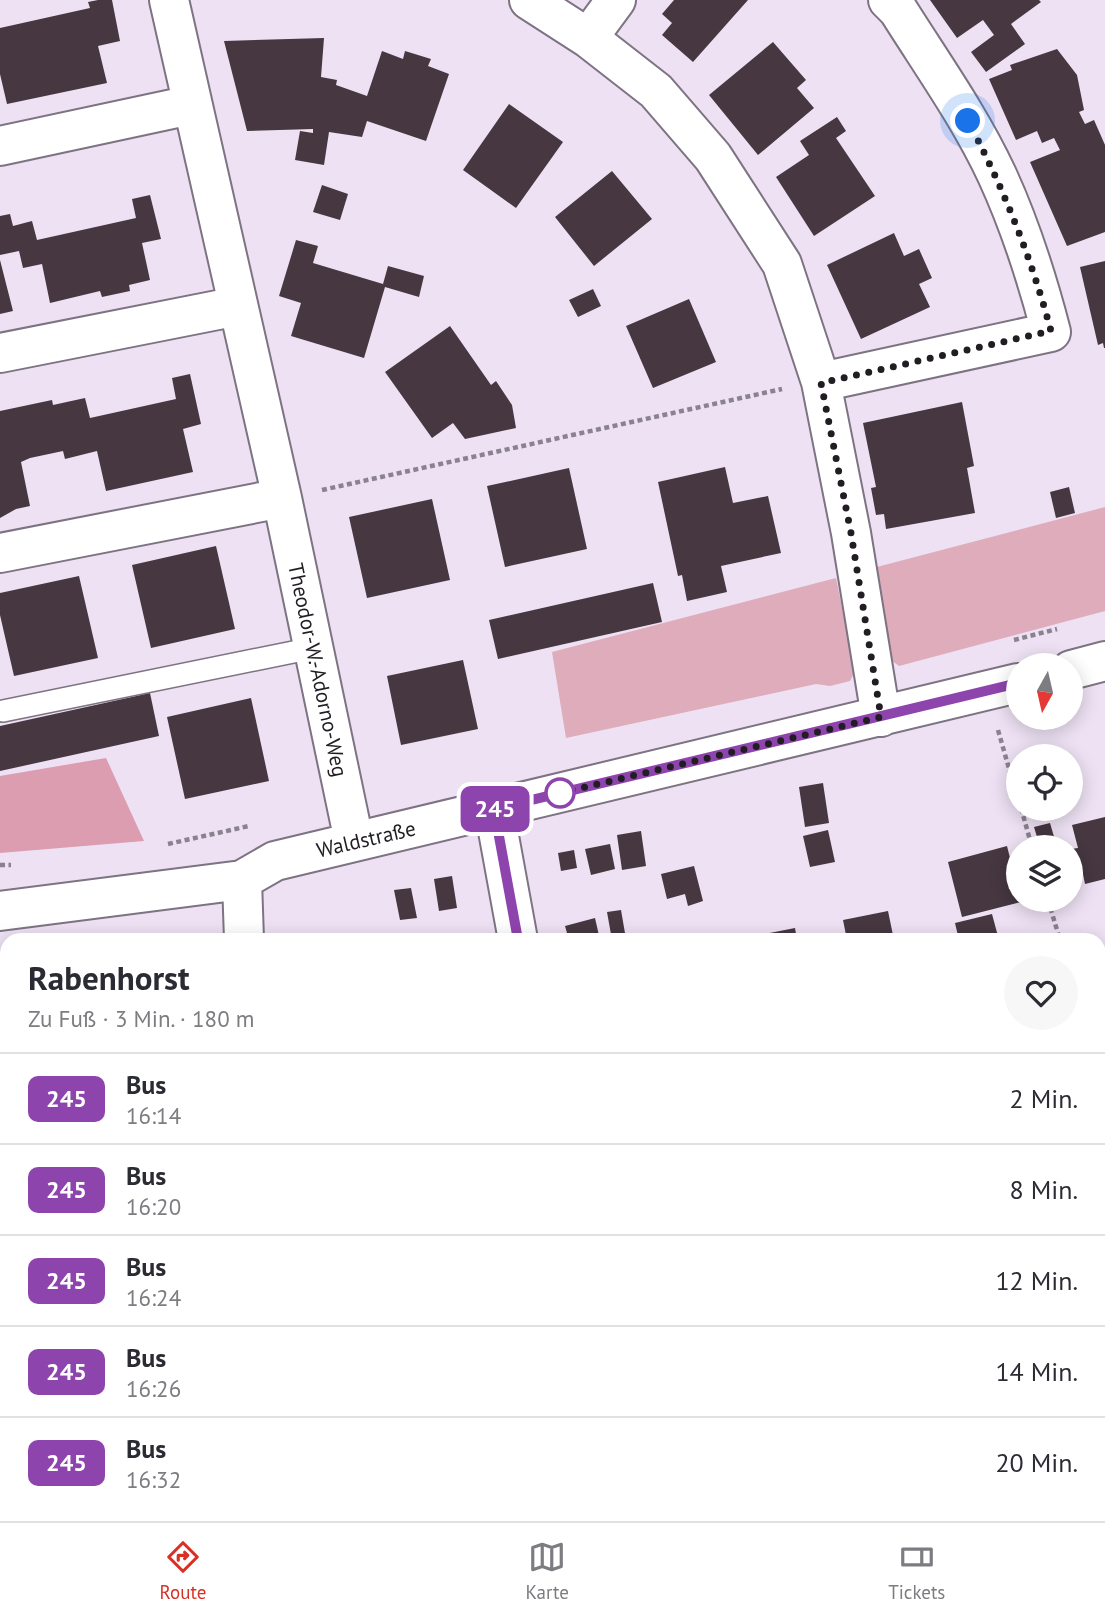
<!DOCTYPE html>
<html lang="de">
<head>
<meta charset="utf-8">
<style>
  :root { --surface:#fff; --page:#f7f7f7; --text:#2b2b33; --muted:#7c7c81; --line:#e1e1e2; --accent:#d93025 }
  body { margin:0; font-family:"PT Sans",sans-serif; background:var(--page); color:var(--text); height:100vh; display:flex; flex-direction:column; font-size:26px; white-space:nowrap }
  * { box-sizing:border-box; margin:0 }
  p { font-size:23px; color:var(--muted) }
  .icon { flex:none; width:38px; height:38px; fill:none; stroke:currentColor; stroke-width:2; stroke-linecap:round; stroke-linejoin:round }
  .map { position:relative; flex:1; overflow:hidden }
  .details { position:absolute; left:0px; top:933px; width:1106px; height:590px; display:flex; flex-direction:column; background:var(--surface); border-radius:21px 21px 0 0; box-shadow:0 4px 18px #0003 }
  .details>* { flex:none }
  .badge { padding:0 14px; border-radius:10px; font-size:24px; line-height:46px }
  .needle { width:46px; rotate:188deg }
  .tools { position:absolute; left:1006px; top:653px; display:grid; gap:14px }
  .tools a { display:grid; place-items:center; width:77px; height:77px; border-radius:50%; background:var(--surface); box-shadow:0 4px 18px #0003; font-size:35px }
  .you { position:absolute; width:35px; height:35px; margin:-18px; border:5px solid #fff; border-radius:50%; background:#1a73e8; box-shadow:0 0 0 10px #1a73e833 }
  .map>.badge { position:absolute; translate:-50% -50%; box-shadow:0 0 0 4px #fff }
  .round { display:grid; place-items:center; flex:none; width:74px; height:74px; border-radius:37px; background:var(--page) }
  .headline { display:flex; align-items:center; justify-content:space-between; height:119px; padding:0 28px }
  h1 { font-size:33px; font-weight:700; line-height:52px }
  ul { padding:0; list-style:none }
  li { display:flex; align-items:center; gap:21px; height:91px; padding:0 28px; border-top:2px solid var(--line) }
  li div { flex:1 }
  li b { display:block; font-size:26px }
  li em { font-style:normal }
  li .badge { min-width:77px; font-weight:700; text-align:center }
  .menu { display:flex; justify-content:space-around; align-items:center; height:98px; border-top:2px solid var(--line); background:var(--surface); font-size:19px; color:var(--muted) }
  .menu a { display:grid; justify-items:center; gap:4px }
  .menu .selected { color:var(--accent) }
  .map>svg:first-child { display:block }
  .green { fill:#deacba }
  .forest { fill:#db9daf }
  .building { fill:#463741 }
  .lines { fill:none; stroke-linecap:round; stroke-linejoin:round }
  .service-casing { stroke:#7d7382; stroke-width:24 }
  .minor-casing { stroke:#7d7382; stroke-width:42 }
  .path { stroke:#8a828f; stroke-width:4.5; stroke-dasharray:5 3.5; stroke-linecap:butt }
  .service { stroke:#fff; stroke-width:21 }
  .minor { stroke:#fff; stroke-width:38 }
  .line-casing { stroke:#fff; stroke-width:16 }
  .line { stroke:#8e44ad; stroke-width:10 }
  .walk { stroke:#211d23; stroke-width:7; stroke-dasharray:0 12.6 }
  .stop-dot { fill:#fff; stroke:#8e44ad; stroke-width:3.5 }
  .labels { text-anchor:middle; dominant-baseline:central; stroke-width:7; stroke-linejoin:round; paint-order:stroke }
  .street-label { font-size:21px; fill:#211d23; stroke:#fff }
</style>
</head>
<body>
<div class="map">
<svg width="1105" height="1521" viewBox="0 0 1105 1521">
  <rect width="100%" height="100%" fill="#ede1f3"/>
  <!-- green -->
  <path class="green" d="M1105,507V611L899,666L891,660L873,568Z
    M836,578L855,671L850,681L830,686L816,684L566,738L552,652Z"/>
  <!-- forest -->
  <path class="forest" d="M106,758L144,841L0,853V776Z"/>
  <!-- building -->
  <path class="building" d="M98,0H112L120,41L98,46L107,83L7,104L0,74V28L90,8L88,2Z
    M674,0H748L693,62L662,35L672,23L662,14Z
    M930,0H1039L1041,2L1011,24L1025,44L986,72L971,52L994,35L983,20L957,38Z
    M324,38L321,77L337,80L336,85L367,96L382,51L403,59L405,51L431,59L428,66L449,74L426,141L367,121L362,137L329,132L324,165L295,160L300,131L313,133V129L247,131L224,41Z
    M773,42L806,80L797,88L814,108L758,155L709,95Z
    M1057,49L1077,75L1084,110L1079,112L1085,124L1094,120L1105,145V232L1067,246L1030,162L1060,150L1054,138L1042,143L1037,131L1016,140L989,79L1012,70L1010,65Z
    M509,104L563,142L516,208L463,170Z
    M837,117L846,131L836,138L875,196L814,236L776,177L809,155L800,141Z
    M612,171L652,219L594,266L555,217Z
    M322,185L348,194L340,220L313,212Z
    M150,195L161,239L142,243L150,280L129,285L130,291L102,297L100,291L50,303L42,264L23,268L19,251L0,255V216L10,214L13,226L32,221L37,240L136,218L132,199Z
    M894,233L904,256L919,249L932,278L919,284L930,307L861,339L827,265Z
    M296,240L318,246L313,263L383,284L388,266L424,276L419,297L385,287L364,358L291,336L301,303L279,296Z
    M0,260L13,311L0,314Z
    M1105,261V348H1104L1103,343L1098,345L1080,267Z
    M593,289L601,306L578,317L569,300Z
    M689,299L716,362L653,388L626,326Z
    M450,326L491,385L496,381L512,405L516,428L465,439L453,423L432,438L385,372Z
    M190,374L201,424L183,429L193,472L106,491L97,451L65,459L63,451L30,458L21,462L30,506L16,509L0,518V411L52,400L53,405L85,398L90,418L176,399L172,378Z
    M962,402L974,466L967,468L975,513L886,529L884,514L876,515L871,488L876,487L863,423Z
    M725,467L733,503L768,496L781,553L721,566L727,592L687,601L682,575L678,576L658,482Z
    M569,468L587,549L505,567L487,486Z
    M1069,487L1075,513L1056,518L1050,492Z
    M432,499L450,580L367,598L349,517Z
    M216,546L235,629L151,648L132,565Z
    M79,576L98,658L14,676L0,615V593Z
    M653,583L662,622L498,659L489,620Z
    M463,660L478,729L401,745L387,676Z
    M150,693L159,736L0,771V726Z
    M251,698L269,781L185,799L167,717Z
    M823,783L829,823L805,827L799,787Z
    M1105,817V879L1085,884L1081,864L1073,866L1071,859V849L1078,848L1072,825Z
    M1050,823L1057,847H1040L1034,827Z
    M828,830L835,862L810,867L803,836Z
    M641,831L646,866L622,870L617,835Z
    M610,844L615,869L591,875L585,849Z
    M1007,846L1021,902L962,917L948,862Z
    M574,850L577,868L561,871L558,853Z
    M694,866L703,901L688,906L685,894L667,899L661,874Z
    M452,876L457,908L439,911L434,879Z
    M411,888L417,918L400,920L394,890Z
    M621,910L626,939L612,940L607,912Z
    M888,911L894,940H847L843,920Z
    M992,914L999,940H959L955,923Z
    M595,918L600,940H569L565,926Z
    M795,928L797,940H761L760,935Z
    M1105,1016V1262L1099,1263V1017Z
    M0,1053H7V1107H0Z
    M0,1265H7V1320H0Z
    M1105,1321V1352H1104L1099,1322Z
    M7,1447V1516H224V1521H0V1448Z"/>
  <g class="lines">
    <defs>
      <path id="service" d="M3,711L313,648"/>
      <path id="minor" d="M169,0L282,498L354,841
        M529,0L588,38L656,91L713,157L782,264L821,382L851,533L881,717
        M588,38L616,0
        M0,146L191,105
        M0,353L238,306
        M821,382L1051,332C1037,278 1020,225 997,175C970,117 932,64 898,10L888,0
        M0,553L282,498
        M1071,670L1105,661
        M494,809L518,940
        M242,880L244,940
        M0,911L242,880L275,861L1018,683
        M264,1516L265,1521
        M625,1516L626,1521
        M430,1521L458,1516
        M714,1521L741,1516"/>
    </defs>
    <!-- service casing -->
    <use href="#service" class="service-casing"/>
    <!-- minor casing -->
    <use href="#minor" class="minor-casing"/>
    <!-- path -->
    <path class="path" d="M322,490L782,389
      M1014,640L1057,629
      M998,730L1018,800
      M1021,808L1032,847
      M168,844L249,826
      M0,865H11
      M1048,900L1060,940
      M1099,954L1105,955
      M0,1142H7
      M0,1350L7,1349"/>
    <!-- service -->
    <use href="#service" class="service"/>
    <!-- minor -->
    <use href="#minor" class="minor"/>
  </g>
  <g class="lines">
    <defs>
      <path id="line" d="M518,940L494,809L1018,683"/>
    </defs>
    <!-- line casing -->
    <use href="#line" class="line-casing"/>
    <!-- line -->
    <use href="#line" class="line"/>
    <!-- walk -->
    <path class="walk" d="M560,793L881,717L851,533L821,383L1051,331C1031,257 1004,189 968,121"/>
  </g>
  <!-- markers -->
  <circle class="stop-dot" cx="560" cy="793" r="14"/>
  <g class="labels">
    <!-- street labels -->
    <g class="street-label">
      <text transform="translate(318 670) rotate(78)">Theodor-W.-Adorno-Weg</text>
      <text transform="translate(366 839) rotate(-13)">Waldstraße</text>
    </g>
  </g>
</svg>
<div class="tools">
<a><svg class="needle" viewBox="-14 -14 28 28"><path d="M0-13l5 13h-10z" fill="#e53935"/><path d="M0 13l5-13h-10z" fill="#7c7c81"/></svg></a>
<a><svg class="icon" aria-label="locate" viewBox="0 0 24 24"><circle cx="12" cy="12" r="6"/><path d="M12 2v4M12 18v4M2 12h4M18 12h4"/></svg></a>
<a><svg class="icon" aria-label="layers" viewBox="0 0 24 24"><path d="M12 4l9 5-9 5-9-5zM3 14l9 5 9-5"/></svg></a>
</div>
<div class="you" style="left:968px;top:121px"></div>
<b class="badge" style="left:495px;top:809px;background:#8e44ad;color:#fff">245</b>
<section class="details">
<div class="headline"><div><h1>Rabenhorst</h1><p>Zu Fuß · 3 Min. · 180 m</p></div><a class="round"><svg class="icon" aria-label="heart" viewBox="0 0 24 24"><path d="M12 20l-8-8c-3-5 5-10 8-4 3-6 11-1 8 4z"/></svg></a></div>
<ul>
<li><span class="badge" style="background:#8e44ad;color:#fff">245</span><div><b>Bus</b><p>16:14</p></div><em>2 Min.</em></li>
<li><span class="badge" style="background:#8e44ad;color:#fff">245</span><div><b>Bus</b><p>16:20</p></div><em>8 Min.</em></li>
<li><span class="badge" style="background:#8e44ad;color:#fff">245</span><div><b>Bus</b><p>16:24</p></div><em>12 Min.</em></li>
<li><span class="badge" style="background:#8e44ad;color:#fff">245</span><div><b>Bus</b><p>16:26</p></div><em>14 Min.</em></li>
<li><span class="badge" style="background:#8e44ad;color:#fff">245</span><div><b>Bus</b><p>16:32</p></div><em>20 Min.</em></li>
</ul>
</section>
</div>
<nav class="menu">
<a class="selected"><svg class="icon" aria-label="directions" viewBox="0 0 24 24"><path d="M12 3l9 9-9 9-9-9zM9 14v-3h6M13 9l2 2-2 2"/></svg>Route</a>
<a><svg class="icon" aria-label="map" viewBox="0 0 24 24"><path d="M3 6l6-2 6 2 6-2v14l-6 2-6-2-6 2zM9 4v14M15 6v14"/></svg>Karte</a>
<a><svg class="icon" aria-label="tickets" viewBox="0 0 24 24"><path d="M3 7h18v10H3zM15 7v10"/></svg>Tickets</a>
</nav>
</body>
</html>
